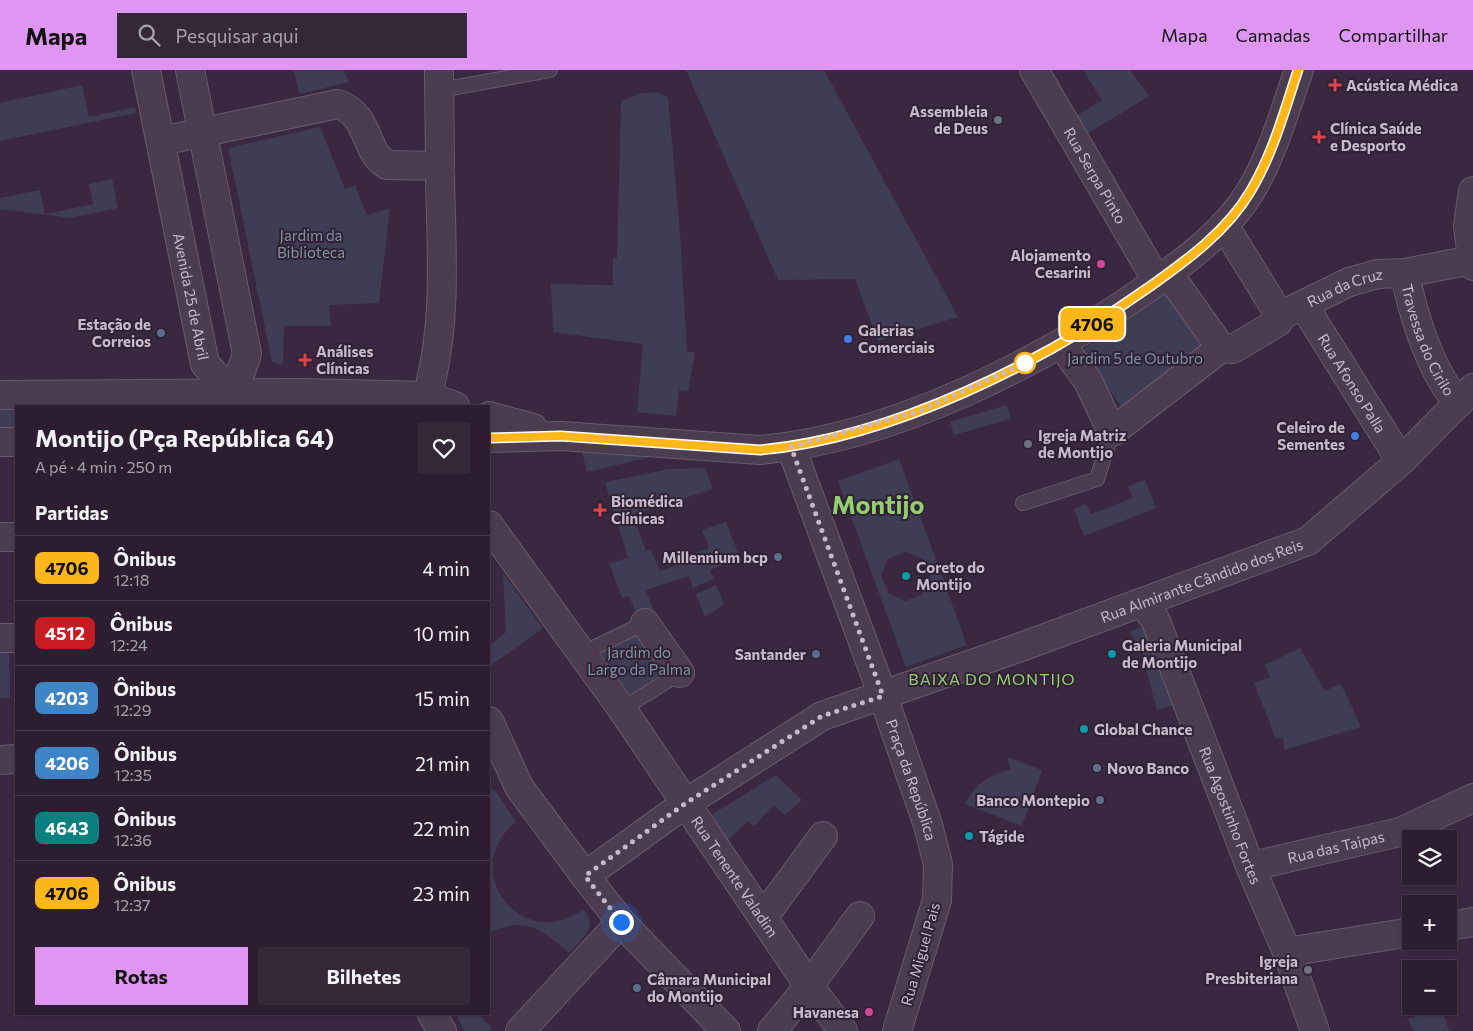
<!DOCTYPE html>
<html lang="pt">
<head>
<meta charset="utf-8">
<style>
  :root { --surface:#2c1e30; --page:#342738; --text:#f1f3f6; --muted:#a6a2ab; --line:#483c4c; --accent:#df96f2 }
  body { margin:0; font-family:Commissioner,sans-serif; background:var(--page); color:var(--text); height:100vh; display:flex; flex-direction:column; font-size:19px; white-space:nowrap }
  * { box-sizing:border-box; margin:0 }
  p { font-size:16px; color:var(--muted) }
  .icon { flex:none; width:28px; height:28px; fill:none; stroke:currentColor; stroke-width:2; stroke-linecap:round; stroke-linejoin:round }
  .map { position:relative; flex:1; overflow:hidden }
  .details { position:absolute; left:15px; top:335px; width:475px; height:610px; display:flex; flex-direction:column; background:var(--surface); border-radius:0px; box-shadow:0 1px 4px #0004,0 0 0 1px var(--line) }
  .details>* { flex:none }
  .badge { padding:0 10px; border-radius:8px; font-size:18px; line-height:32px }
  .buttons { position:absolute; left:1402px; top:760px; display:grid; gap:10px }
  .buttons a { display:grid; place-items:center; width:55px; height:55px; border-radius:0px; background:var(--surface); box-shadow:0 1px 4px #0004,0 0 0 1px var(--line); font-size:25px }
  .you { position:absolute; width:25px; height:25px; margin:-12px; border:4px solid #fff; border-radius:50%; background:#1a73e8; box-shadow:0 0 0 8px #1a73e833 }
  .map>.badge { position:absolute; translate:-50% -50%; box-shadow:0 0 0 2px #fff }
  h2 { padding:0 20px; font-size:19px; line-height:45px }
  .round { display:grid; place-items:center; flex:none; width:52px; height:52px; border-radius:0px; background:var(--page) }
  .overview { display:flex; align-items:center; justify-content:space-between; height:85px; padding:0 20px }
  h1 { font-size:24px; font-weight:700; line-height:38px }
  .button { display:flex; gap:10px; margin-top:auto; padding:10px 20px }
  .button a { flex:1; height:58px; border-radius:0px; background:var(--accent); color:#111; font-size:20px; font-weight:700; line-height:58px; text-align:center }
  .button a+a { background:var(--page); color:var(--text) }
  ul { padding:0; list-style:none }
  li { display:flex; align-items:center; gap:15px; height:65px; padding:0 20px; border-top:1px solid var(--line) }
  li div { flex:1 }
  li b { display:block; font-size:19px }
  li em { font-style:normal }
  li .badge { min-width:55px; font-weight:700; text-align:center }
  header { display:flex; align-items:center; gap:30px; box-sizing:border-box; height:70px; padding:0 25px; background:var(--accent); color:#111 }
  header strong { font-size:24px }
  nav { display:flex; gap:28px; margin-inline-start:auto; font-size:18px }
  .search { width:350px; height:45px; background:var(--page); display:flex; align-items:center; gap:12px; box-sizing:border-box; padding:0 18px; border-radius:0px; color:var(--muted); font-size:19px }
  .map>svg:first-child { display:block }
  .green { fill:#3e3d53; fill-rule:evenodd }
  .lines { fill:none; stroke-linecap:round; stroke-linejoin:round }
  .lane-casing { stroke:#695a6d; stroke-width:16 }
  .street-casing { stroke:#695a6d; stroke-width:30 }
  .lane { stroke:#4b3c50; stroke-width:14 }
  .street { stroke:#4b3c50; stroke-width:28 }
  .line-casing { stroke:#fff; stroke-width:11 }
  .line { stroke:#fdb71a; stroke-width:8 }
  .walk { stroke:#c7b9ca; stroke-width:5; stroke-dasharray:0 9 }
  .health-dot { fill:#e0444e; stroke:#302135; stroke-width:2 }
  .worship-dot { fill:#6b7280; stroke:#302135; stroke-width:2 }
  .hotel-dot { fill:#d1479c; stroke:#302135; stroke-width:2 }
  .service-dot { fill:#5c6f8a; stroke:#302135; stroke-width:2 }
  .shop-dot { fill:#3f7fe0; stroke:#302135; stroke-width:2 }
  .stop-dot { fill:#fff; stroke:#fdb71a; stroke-width:2.5 }
  .culture-dot { fill:#0f9aa8; stroke:#302135; stroke-width:2 }
  .labels { text-anchor:middle; dominant-baseline:central; stroke-width:4; stroke-linejoin:round; paint-order:stroke }
  .poi-label { font-size:15px; font-weight:bold; fill:#c7b9ca; stroke:#302135; text-anchor:start }
  .street-label { font-size:15px; fill:#c7b9ca; stroke:#302135 }
  .park-label { font-size:15px; fill:#7f95a3; stroke:#302135 }
  .neighbourhood-label { font-size:16px; letter-spacing:1px; fill:#94cf6f; stroke:#302135 }
  .town-label { font-size:25px; font-weight:bold; fill:#94cf6f; stroke:#302135 }
</style>
</head>
<body>
<header>
<strong>Mapa</strong>
<div class="search"><svg class="icon" aria-label="search" viewBox="0 0 24 24"><circle cx="10" cy="10" r="6"/><path d="M15 15l6 6"/></svg>Pesquisar aqui</div>
<nav><a>Mapa</a><a>Camadas</a><a>Compartilhar</a></nav>
</header>
<div class="map">
<svg width="1473" height="961" viewBox="0 0 1473 961">
  <rect width="100%" height="100%" fill="#3a2840"/>
  <!-- green -->
  <path class="green" d="M294,0H343L349,12L299,24Z
    M686,0H824L958,247L878,271L855,209L778,210Z
    M1083,0H1130L1149,26L1087,64L1076,46L1102,30Z
    M82,15L89,47L135,37L136,43L0,71V33Z
    M656,22L668,27L680,162L687,281L695,283L688,321L679,320L676,346L637,342L643,274L553,262L551,214L613,215V188H617L621,31L642,23Z
    M320,57L345,119L355,115L367,145L390,138L379,233L329,235L331,256H284L283,295L272,292L228,78Z
    M112,109L118,138L71,148L0,139V128L40,120L45,144L93,134L89,114Z
    M1172,219L1213,276L1125,342L1081,281Z
    M1007,335L1011,349L954,365L950,352Z
    M0,336H16V358H0Z
    M582,381L650,387L587,402Z
    M899,389L967,575L906,597L838,411ZM906,482L923,489L930,506L923,524L906,531L889,524L881,506L888,489Z
    M705,398L713,419L633,445L646,481L651,480L660,501L682,493L681,488L709,478L702,460L726,452L740,488L710,500L714,509L693,518L689,506L646,520L653,539L637,546L629,526L622,528L609,493L628,488L605,412L669,399Z
    M1145,410L1156,438L1084,466L1074,439L1086,434L1091,444L1133,428L1128,416Z
    M503,503L543,558L489,597V576L506,562Z
    M716,515L724,534L705,547L696,524Z
    M1145,554L1174,635L1157,640L1145,596L1148,594L1130,562Z
    M649,559L676,597L631,625L599,581Z
    M1300,578L1325,621L1339,614L1344,620L1361,657L1284,680L1283,667L1276,669L1254,613L1270,607L1265,595Z
    M0,579H9L10,628H0Z
    M1007,687L1042,700L1022,756L965,734C975,712 989,706 1011,699Z
    M776,705L802,730L785,745L774,735L754,756L748,751L728,770L711,745Z
    M489,716L497,723L516,752C456,800 523,885 583,839C600,856 581,870 569,883C543,860 524,845 489,863Z
    M1442,938L1449,961H1414L1408,949Z
    M456,944H478L492,958L489,961H464Z"/>
  <g class="lines">
    <defs>
      <path id="lane" d="M440,20L550,0
        M1023,433L1097,409L1112,362
        M583,583L645,553
        M622,639L680,603"/>
      <g id="street">
        <path id="s1" d="M146,0L205,294L233,324"/>
        <path d="M190,0L247,284L233,324L234,336"/>
        <path id="s2" d="M1034,0L1157,211"/>
        <path d="M161,71L338,34C371,46 363,81 387,95L440,96L439,0"/>
        <path d="M1473,121L1468,156L1473,196"/>
        <path d="M1224,155L1280,246"/>
        <path id="s3" d="M1168,203L1221,278L1233,279L1278,252L1280,246L1349,212L1378,204L1405,203L1472,190"/>
        <path id="s4" d="M1405,203C1412,242 1431,304 1459,333"/>
        <path id="s5" d="M1304,236L1401,391"/>
        <path d="M1061,274L1088,311L1112,362L1221,278"/>
        <path d="M431,311C447,244 441,173 440,105"/>
        <path d="M0,325L300,323L428,326L455,336"/>
        <path d="M489,346L533,358"/>
        <path d="M489,368L561,366L760,380C894,368 1043,292 1152,215C1187,190 1227,160 1250,122C1273,84 1284,42 1299,0"/>
        <path d="M0,372H16"/>
        <path id="s6" d="M791,377L883,626L928,755L938,794L937,830L897,961"/>
        <path id="s7" d="M489,455L622,639L809,916L843,961"/>
        <path d="M0,467H16"/>
        <path id="s8" d="M1142,533L1155,549L1252,801L1287,882L1315,961"/>
        <path d="M645,553L680,603"/>
        <path d="M0,568H16"/>
        <path d="M489,651L519,717L585,806L621,852L726,961"/>
        <path d="M0,690L16,689"/>
        <path id="s9" d="M1252,801L1265,793L1400,762L1473,728"/>
        <path id="s10" d="M585,806L686,733L822,646L1021,577L1308,471L1401,391L1473,318"/>
        <path d="M763,848L823,766"/>
        <path d="M1449,856L1473,852"/>
        <path d="M1287,882L1411,862"/>
        <path d="M432,944L442,961"/>
        <path d="M520,961L621,852"/>
        <path d="M772,961L809,916L860,846"/>
      </g>
    </defs>
    <!-- lane casing -->
    <use href="#lane" class="lane-casing"/>
    <!-- street casing -->
    <use href="#street" class="street-casing"/>
    <!-- lane -->
    <use href="#lane" class="lane"/>
    <!-- street -->
    <use href="#street" class="street"/>
  </g>
  <g class="lines">
    <defs>
      <path id="line" d="M489,368L561,366L760,380C893,368 1044,292 1152,215C1187,190 1227,161 1250,122C1273,84 1284,42 1298,0"/>
    </defs>
    <!-- line casing -->
    <use href="#line" class="line-casing"/>
    <!-- line -->
    <use href="#line" class="line"/>
    <!-- walk -->
    <path class="walk" d="M621,852L585,806L686,733L822,646L883,626L791,377L920,341L1025,293"/>
  </g>
  <!-- markers -->
  <g class="health-dot">
    <path d="M1332.5 7.5h5v5h5v5h-5v5h-5v-5h-5v-5h5z"/>
    <path d="M1316.5 59.5h5v5h5v5h-5v5h-5v-5h-5v-5h5z"/>
    <path d="M302.5 282.5h5v5h5v5h-5v5h-5v-5h-5v-5h5z"/>
    <path d="M597.5 432.5h5v5h5v5h-5v5h-5v-5h-5v-5h5z"/>
  </g>
  <g class="worship-dot">
    <circle cx="998" cy="50" r="5"/>
    <circle cx="1028" cy="374" r="5"/>
    <circle cx="1308" cy="900" r="5"/>
  </g>
  <g class="hotel-dot">
    <circle cx="1101" cy="194" r="5"/>
    <circle cx="869" cy="942" r="5"/>
  </g>
  <g class="service-dot">
    <circle cx="161" cy="263" r="5"/>
    <circle cx="778" cy="487" r="5"/>
    <circle cx="816" cy="584" r="5"/>
    <circle cx="1097" cy="698" r="5"/>
    <circle cx="1100" cy="730" r="5"/>
    <circle cx="637" cy="918" r="5"/>
  </g>
  <g class="shop-dot">
    <circle cx="848" cy="269" r="5"/>
    <circle cx="1355" cy="366" r="5"/>
  </g>
  <circle class="stop-dot" cx="1025" cy="293" r="10"/>
  <g class="culture-dot">
    <circle cx="906" cy="506" r="5"/>
    <circle cx="1112" cy="584" r="5"/>
    <circle cx="1084" cy="659" r="5"/>
    <circle cx="969" cy="766" r="5"/>
  </g>
  <g class="labels">
    <!-- poi labels -->
    <g class="poi-label">
      <text x="1346" y="15">Acústica Médica</text>
      <text x="988" y="41" text-anchor="end">Assembleia<tspan x="988" dy="17">de Deus</tspan></text>
      <text x="1330" y="58">Clínica Saúde<tspan x="1330" dy="17">e Desporto</tspan></text>
      <text x="1091" y="185" text-anchor="end">Alojamento<tspan x="1091" dy="17">Cesarini</tspan></text>
      <text x="151" y="254" text-anchor="end">Estação de<tspan x="151" dy="17">Correios</tspan></text>
      <text x="858" y="260">Galerias<tspan x="858" dy="17">Comerciais</tspan></text>
      <text x="316" y="281">Análises<tspan x="316" dy="17">Clínicas</tspan></text>
      <text x="1345" y="357" text-anchor="end">Celeiro de<tspan x="1345" dy="17">Sementes</tspan></text>
      <text x="1038" y="365">Igreja Matriz<tspan x="1038" dy="17">de Montijo</tspan></text>
      <text x="611" y="431">Biomédica<tspan x="611" dy="17">Clínicas</tspan></text>
      <text x="768" y="487" text-anchor="end">Millennium bcp</text>
      <text x="916" y="497">Coreto do<tspan x="916" dy="17">Montijo</tspan></text>
      <text x="1122" y="575">Galeria Municipal<tspan x="1122" dy="17">de Montijo</tspan></text>
      <text x="806" y="584" text-anchor="end">Santander</text>
      <text x="1094" y="659">Global Chance</text>
      <text x="1107" y="698">Novo Banco</text>
      <text x="1090" y="730" text-anchor="end">Banco Montepio</text>
      <text x="979" y="766">Tágide</text>
      <text x="1298" y="891" text-anchor="end">Igreja<tspan x="1298" dy="17">Presbiteriana</tspan></text>
      <text x="647" y="909">Câmara Municipal<tspan x="647" dy="17">do Montijo</tspan></text>
      <text x="859" y="942" text-anchor="end">Havanesa</text>
    </g>
    <!-- street labels -->
    <g class="street-label">
      <text stroke="none"><textPath href="#s2" startOffset="122">Rua Serpa Pinto</textPath></text>
      <text stroke="none"><textPath href="#s3" startOffset="234">Rua da Cruz</textPath></text>
      <text stroke="none"><textPath href="#s1" startOffset="231">Avenida 25 de Abril</textPath></text>
      <text stroke="none"><textPath href="#s4" startOffset="71">Travessa do Cirilo</textPath></text>
      <text stroke="none"><textPath href="#s5" startOffset="91">Rua Afonso Palla</textPath></text>
      <text stroke="none"><textPath href="#s10" startOffset="689">Rua Almirante Cândido dos Reis</textPath></text>
      <text stroke="none"><textPath href="#s6" startOffset="354">Praça da República</textPath></text>
      <text stroke="none"><textPath href="#s8" startOffset="231">Rua Agostinho Fortes</textPath></text>
      <text stroke="none"><textPath href="#s9" startOffset="88">Rua das Taipas</textPath></text>
      <text stroke="none"><textPath href="#s7" startOffset="429">Rua Tenente Valadim</textPath></text>
      <text transform="translate(920 884) rotate(-74)">Rua Miguel Pais</text>
    </g>
    <!-- park labels -->
    <g class="park-label">
      <text x="311" y="165">Jardim da<tspan x="311" dy="17">Biblioteca</tspan></text>
      <text x="1135" y="288">Jardim 5 de Outubro</text>
      <text x="639" y="582">Jardim do<tspan x="639" dy="17">Largo da Palma</tspan></text>
    </g>
    <!-- neighbourhood labels -->
    <g class="neighbourhood-label">
      <text x="992" y="608">BAIXA DO MONTIJO</text>
    </g>
    <!-- town labels -->
    <g class="town-label">
      <text x="878" y="434">Montijo</text>
    </g>
  </g>
</svg>
<div class="buttons">
<a><svg class="icon" aria-label="layers" viewBox="0 0 24 24"><path d="M12 4l9 5-9 5-9-5zM3 14l9 5 9-5"/></svg></a>
<a>+</a>
<a>−</a>
</div>
<div class="you" style="left:621px;top:852px"></div>
<b class="badge" style="left:1092px;top:254px;background:#fdb71a;color:#111">4706</b>
<section class="details">
<div class="overview"><div><h1>Montijo (Pça República 64)</h1><p>A pé · 4 min · 250 m</p></div><a class="round"><svg class="icon" aria-label="heart" viewBox="0 0 24 24"><path d="M12 20l-8-8c-3-5 5-10 8-4 3-6 11-1 8 4z"/></svg></a></div>
<h2>Partidas</h2>
<ul>
<li><span class="badge" style="background:#fdb71a;color:#111">4706</span><div><b>Ônibus</b><p>12:18</p></div><em>4 min</em></li>
<li><span class="badge" style="background:#c61d23;color:#fff">4512</span><div><b>Ônibus</b><p>12:24</p></div><em>10 min</em></li>
<li><span class="badge" style="background:#3d85c6;color:#fff">4203</span><div><b>Ônibus</b><p>12:29</p></div><em>15 min</em></li>
<li><span class="badge" style="background:#3d85c6;color:#fff">4206</span><div><b>Ônibus</b><p>12:35</p></div><em>21 min</em></li>
<li><span class="badge" style="background:#0c807e;color:#fff">4643</span><div><b>Ônibus</b><p>12:36</p></div><em>22 min</em></li>
<li><span class="badge" style="background:#fdb71a;color:#111">4706</span><div><b>Ônibus</b><p>12:37</p></div><em>23 min</em></li>
</ul>
<div class="button"><a>Rotas</a><a>Bilhetes</a></div>
</section>
</div>
</body>
</html>
